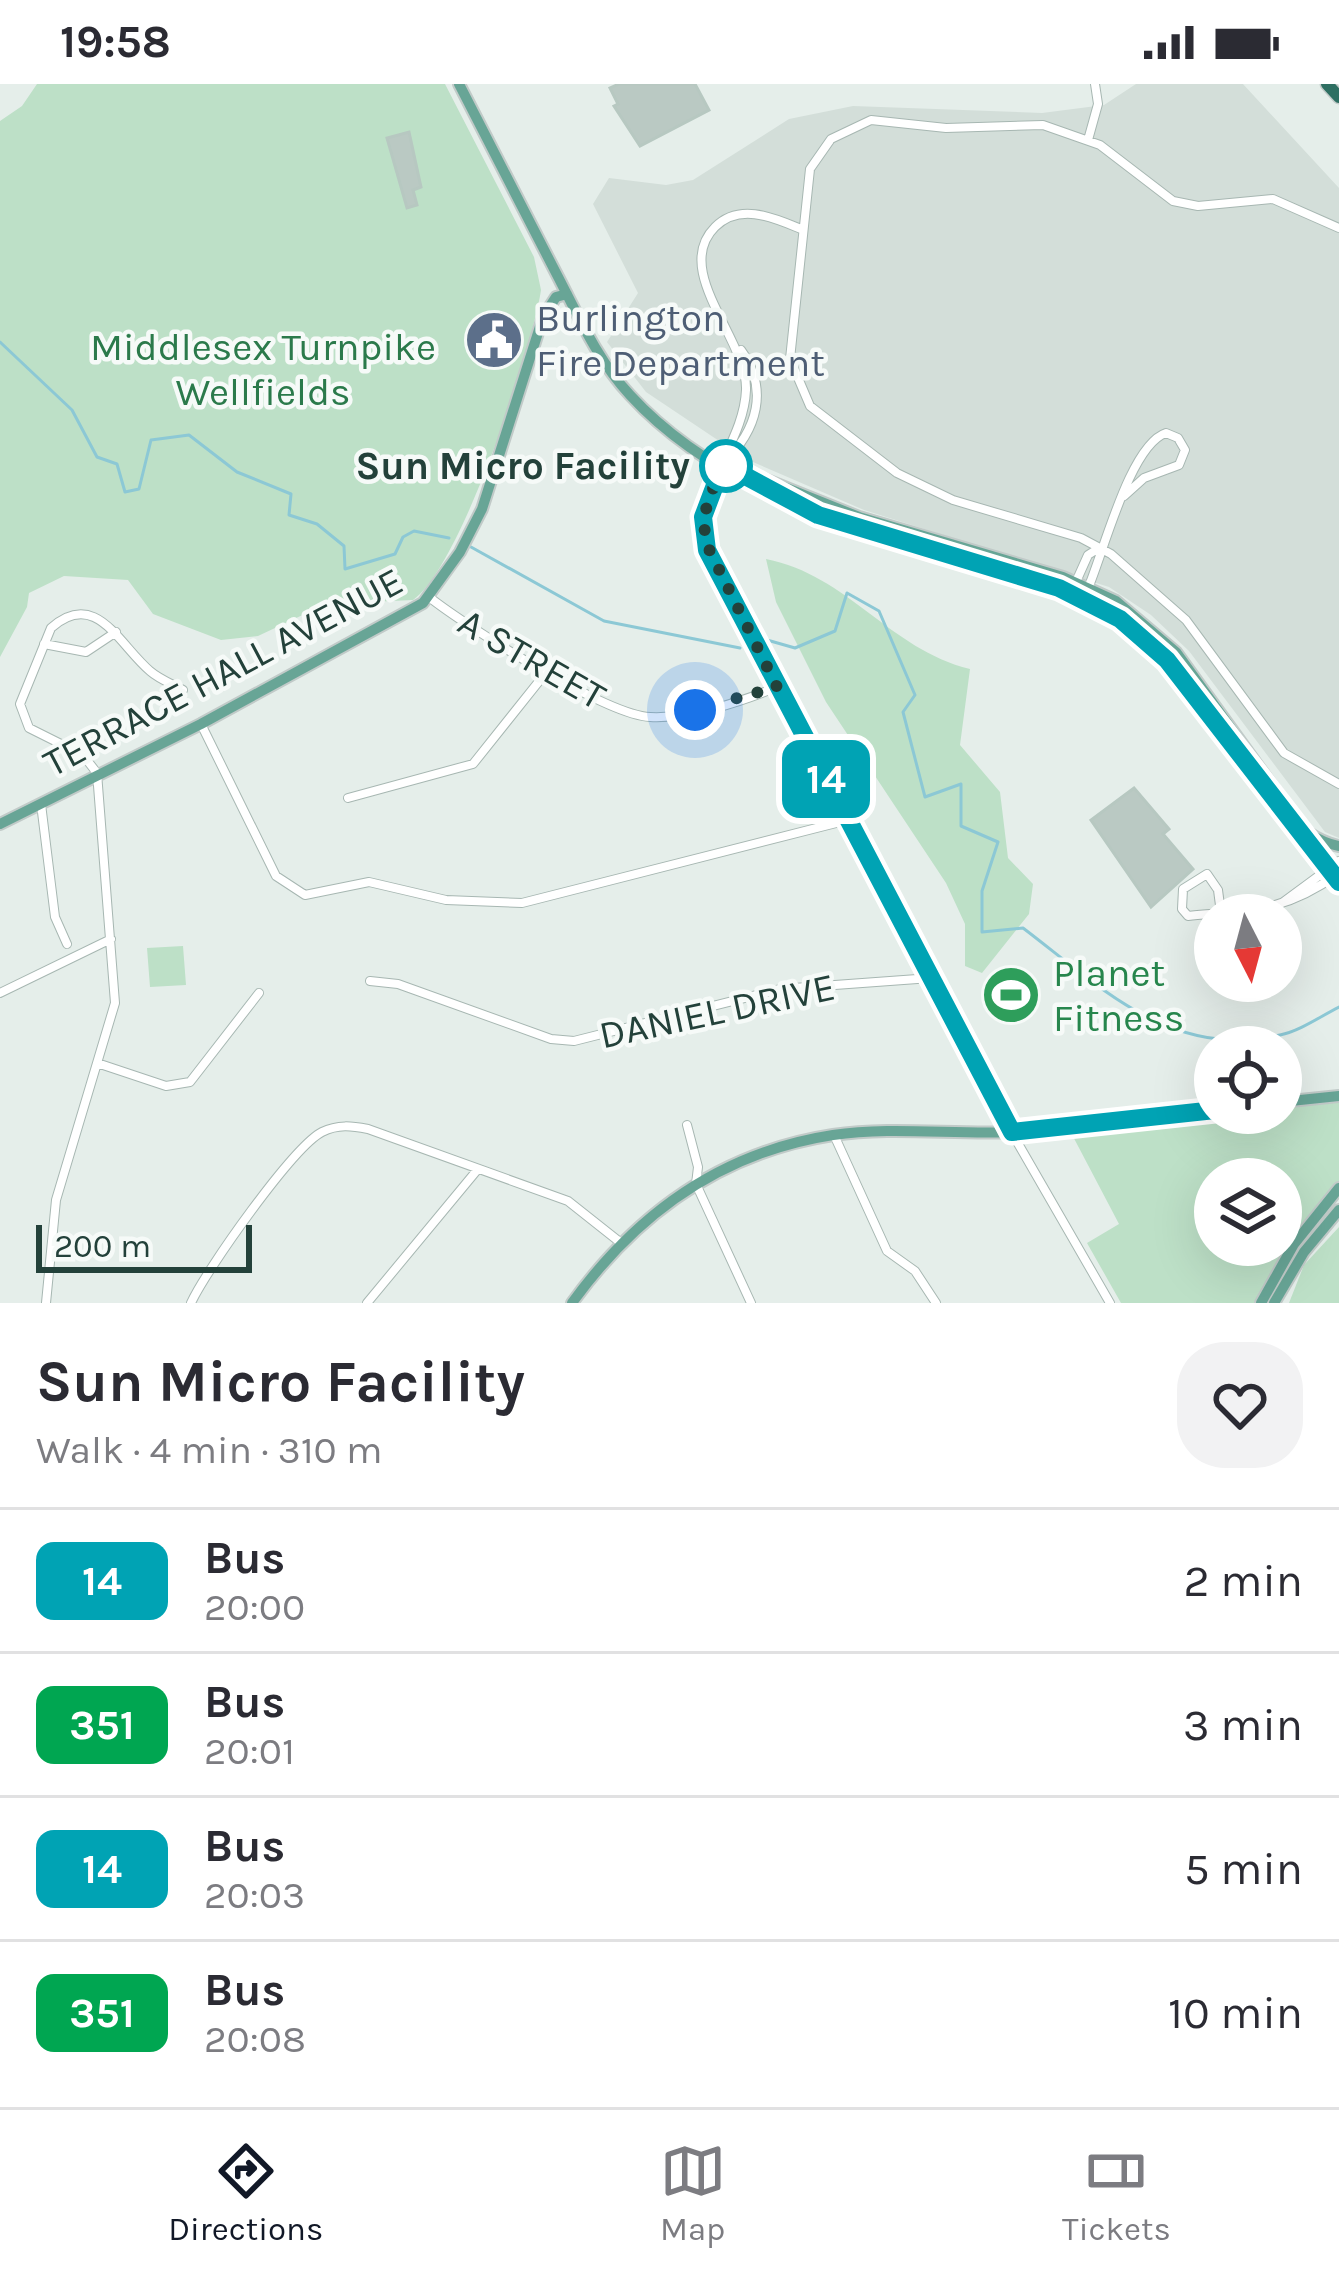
<!DOCTYPE html>
<html lang="en">
<head>
<meta charset="utf-8">
<style>
  :root { --surface:#fff; --page:#f2f2f3; --text:#2b2b33; --muted:#7c7c81; --line:#e1e1e2; --accent:#111827 }
  body { margin:0; font-family:Karla,sans-serif; background:var(--page); color:var(--text); height:100vh; display:flex; flex-direction:column; font-size:45px; white-space:nowrap }
  * { box-sizing:border-box; margin:0 }
  p { font-size:39px; color:var(--muted) }
  .icon { flex:none; width:66px; height:66px; fill:none; stroke:currentColor; stroke-width:2; stroke-linecap:round; stroke-linejoin:round }
  .map { position:relative; height:1219px; overflow:hidden }
  .panel { display:flex; flex-direction:column; background:var(--surface); flex:1 }
  .panel>* { flex:none }
  .badge { padding:0 24px; border-radius:18px; font-size:42px; line-height:78px }
  .needle { width:78px; rotate:174deg }
  .controls { position:absolute; left:1194px; top:810px; display:grid; gap:24px }
  .controls a { display:grid; place-items:center; width:108px; height:108px; border-radius:50%; background:var(--surface); box-shadow:0 12px 48px #0002; font-size:60px }
  .scale { position:absolute; left:36px; bottom:30px; width:216px; box-sizing:border-box; padding-left:12px; border:6px solid #23413a; border-top:0; font-size:33px; line-height:42px; white-space:nowrap; color:#23413a; -webkit-text-stroke:9px #f6faf8; paint-order:stroke }
  .you { position:absolute; width:60px; height:60px; margin:-30px; border:9px solid #fff; border-radius:50%; background:#1a73e8; box-shadow:0 0 0 18px #1a73e833 }
  .map>.badge { position:absolute; translate:-50% -50%; box-shadow:0 0 0 6px #fff }
  .round { display:grid; place-items:center; flex:none; width:126px; height:126px; border-radius:48px; background:var(--page) }
  .overview { display:flex; align-items:center; justify-content:space-between; height:204px; padding:0 36px }
  h1 { font-size:57px; font-weight:700; line-height:90px }
  ul { padding:0; list-style:none }
  li { display:flex; align-items:center; gap:36px; height:144px; padding:0 36px; border-top:3px solid var(--line) }
  li div { flex:1 }
  li b { display:block; font-size:45px }
  li em { font-style:normal }
  li .badge { min-width:132px; font-weight:700; text-align:center }
  .status { display:flex; justify-content:space-between; align-items:center; height:84px; padding:0 60px; background:var(--surface); direction:ltr }
  .status svg { height:33px; fill:currentColor }
  .dock { display:flex; justify-content:space-around; align-items:center; height:168px; border-top:3px solid var(--line); background:var(--surface); font-size:33px; color:var(--muted) }
  .dock a { display:grid; justify-items:center; gap:6px }
  .dock .selected { color:var(--accent) }
  .map>svg:first-child { display:block }
  .built { fill:#d3ded9 }
  .green { fill:#bde0c7; fill-rule:evenodd }
  .lines { fill:none; stroke-linecap:round; stroke-linejoin:round }
  .stream { stroke:#8cc8d5; stroke-width:3 }
  .building { fill:#bac9c3; stroke:#b7c8c1; stroke-width:3 }
  .minor-casing { stroke:#a7b7b2; stroke-width:10 }
  .major-casing { stroke:#c1cac8; stroke-width:14 }
  .highway-casing { stroke:#c1cac8; stroke-width:15 }
  .minor { stroke:#fff; stroke-width:8 }
  .major { stroke:#68a596; stroke-width:10 }
  .highway { stroke:#2e6f62; stroke-width:12 }
  .line-casing { stroke:#fff; stroke-width:27 }
  .line { stroke:#00a3b4; stroke-width:18 }
  .walk { stroke:#23413a; stroke-width:12; stroke-dasharray:0 21.6 }
  .stop-dot { fill:#fff; stroke:#00a3b4; stroke-width:6 }
  .labels { text-anchor:middle; dominant-baseline:central; stroke-width:9; stroke-linejoin:round; paint-order:stroke }
  .service-label { font-size:39px; fill:#4e5e75; stroke:#f6faf8; text-anchor:start }
  .park-label { font-size:39px; fill:#2b7a4b; stroke:#f6faf8 }
  .stop-label { font-size:39px; font-weight:bold; fill:#23413a; stroke:#f6faf8; text-anchor:end }
  .street-label { font-size:39px; fill:#23413a; stroke:#f6faf8 }
  .leisure-label { font-size:39px; fill:#27864d; stroke:#f6faf8; text-anchor:start }
</style>
</head>
<body>
<div class="status"><b>19:58</b><svg viewBox="0 0 49 12"><path d="M0 12V9h3v3zM5 12V6h3v6zM10 12V3h3v9zM15 12V0h3v12zM26 1h20v11H26zM47 4h2v5h-2z"/></svg></div>
<div class="map">
<svg width="1339" height="1219" viewBox="0 0 1339 1219">
  <rect width="100%" height="100%" fill="#e5eeea"/>
  <!-- built -->
  <path class="built" d="M1136,0H1243L1339,104V754L1325,748L1189,567L1151,531L1109,503L864,426L746,375L646,308L607,258L638,209L593,120L609,94L666,101L693,96L789,35L853,22L1042,29L1104,21Z"/>
  <!-- green -->
  <path class="green" d="M37,0H445L534,173L541,206C532,267 460,484 413,516L326,520L258,552L221,556L153,530L128,496L64,492L29,509L27,523L0,573V37L22,22Z
    M766,475C848,491 889,565 970,585L960,661L1000,708L1008,774L1033,800L1029,830L982,889L965,882V840L946,799L826,618L776,518Z
    M183,862L186,901L150,903L147,864Z
    M1339,1012V1104L1294,1160L1261,1219H1121L1087,1159L1119,1140L1068,1043L1215,1029H1281V1018ZM1215,1095H1281V1161H1215Z
    M1339,1143V1219H1289L1304,1181Z"/>
  <g class="lines">
    <!-- stream -->
    <path class="stream" d="M0,258L72,326L97,373L117,380L125,408L139,405L151,356L189,351L237,388L291,410L289,431L317,440L344,462L345,485L395,470L403,453L414,447L449,454
      M471,463L604,537L740,564
      M767,556L795,564L835,547L847,509L879,527L915,611L903,628L925,713L961,700V742L998,758L982,807V848L1023,844C1102,904 1172,976 1280,951C1300,947 1321,932 1339,923"/>
  </g>
  <!-- building -->
  <path class="building" d="M619,0H695L709,26L640,62L614,22L618,20L610,4Z
    M409,48L421,103L413,106L417,121L407,124L387,54Z
    M1134,704L1169,745L1163,750L1193,785L1151,823L1091,736Z"/>
  <g class="lines">
    <defs>
      <path id="minor" d="M1088,56L1098,20L1095,0
        M1339,144L1273,115L1198,122L1173,117L1100,61L1043,41L946,44L871,36L831,55L810,85L790,275L810,322L897,389L953,416L1081,454L1111,470L1186,536L1284,669L1339,700
        M801,145C774,134 740,118 715,143C671,187 748,256 746,306C744,358 697,401 704,455L1012,1049L1110,1219
        M723,379C758,346 769,305 741,266
        M1075,500L1088,471L1099,464
        M1086,509C1102,475 1129,361 1166,349L1178,354L1185,366L1179,381L1144,394L1124,412
        M429,513C467,543 606,631 650,633C689,635 741,618 777,603
        M44,560L86,568L116,548
        M201,640L276,792L305,811L369,798L446,816L522,819L848,736
        M348,714L473,680L548,586
        M41,720L55,833L67,860
        M1282,819L1339,777
        M1221,829L1218,806L1207,790L1183,805L1182,825L1188,832C1252,826 1285,828 1339,789
        M370,897L398,900L551,955L574,957L780,905L931,894
        M0,909L111,855
        M97,979L166,1002L190,998L259,909
        M687,1041L698,1083L696,1100L751,1219
        M834,1051L887,1167L915,1187L936,1219
        M46,1219L56,1116L115,919L97,689L83,671L29,644L20,620L51,544C96,504 119,561 150,587C159,595 172,600 183,606
        M191,1219C206,1186 293,1063 322,1048C338,1040 352,1042 368,1045L568,1117L621,1159
        M367,1219L478,1085"/>
      <path id="major" d="M459,0C491,62 523,124 555,187C577,229 597,276 630,311C694,381 792,425 881,453C962,479 1060,489 1129,541C1194,589 1266,750 1339,762
        M737,384L859,433L1063,493L1116,517L1176,568L1297,736
        M0,740L201,640L423,519L460,468L482,425L543,233L556,213L567,210
        M1306,752L1339,798
        M1281,1018L1339,1012
        M572,1219C637,1129 722,1068 833,1051C892,1042 955,1051 1015,1048C1082,1046 1149,1034 1215,1026
        M1261,1219L1294,1160L1339,1104
        M1274,1219L1304,1168L1339,1126"/>
      <path id="highway" d="M1327,0L1339,13"/>
    </defs>
    <!-- minor casing -->
    <use href="#minor" class="minor-casing"/>
    <!-- major casing -->
    <use href="#major" class="major-casing"/>
    <!-- highway casing -->
    <use href="#highway" class="highway-casing"/>
    <!-- minor -->
    <use href="#minor" class="minor"/>
    <!-- major -->
    <use href="#major" class="major"/>
    <!-- highway -->
    <use href="#highway" class="highway"/>
  </g>
  <g class="lines">
    <defs>
      <path id="line" d="M1215,1026L1012,1048L707,466L703,433L723,380L818,431L1059,504L1120,535L1167,576L1339,798"/>
    </defs>
    <!-- line casing -->
    <use href="#line" class="line-casing"/>
    <!-- line -->
    <use href="#line" class="line"/>
    <!-- walk -->
    <path class="walk" d="M695,626L777,603L704,455L707,415L726,382"/>
  </g>
  <!-- icons -->
  <defs>
    <symbol id="civic-disc" viewBox="-11 -11 22 22"><circle r="9.5" fill="#5c6f8a" stroke="#f6faf8"/><path d="M-.6-6.5H3V-4.5H.6V-3L4-1V1h2V6H-6V1h2V-1L-.6-3ZM-1.2 2.5V6h2.4V2.5Z" fill="#fff"/></symbol>
    <symbol id="stadium-disc" viewBox="-11 -11 22 22"><circle r="9.5" fill="#2e9e5b" stroke="#f6faf8"/><path d="M0-5a6.5 5 0 1 0 0 10a6.5 5 0 1 0 0-10ZM-3.5-1.8h7v3.6h-7Z" fill="#fff"/></symbol>
  </defs>
  <g fill-rule="evenodd">
    <use href="#civic-disc" x="461" y="223" width="66" height="66"/>
    <use href="#stadium-disc" x="978" y="878" width="66" height="66"/>
  </g>
  <!-- markers -->
  <circle class="stop-dot" cx="726" cy="382" r="24"/>
  <g class="labels">
    <!-- service labels -->
    <g class="service-label">
      <text x="536" y="234">Burlington<tspan x="536" dy="45">Fire Department</tspan></text>
    </g>
    <!-- park labels -->
    <g class="park-label">
      <text x="263" y="263">Middlesex Turnpike<tspan x="263" dy="45">Wellfields</tspan></text>
    </g>
    <!-- stop labels -->
    <g class="stop-label">
      <text x="690" y="382">Sun Micro Facility</text>
    </g>
    <!-- street labels -->
    <g class="street-label">
      <text transform="translate(532 575) rotate(30)">A STREET</text>
      <text transform="translate(223 588) rotate(-28)">TERRACE HALL AVENUE</text>
      <text transform="translate(717 927) rotate(-12)">DANIEL DRIVE</text>
    </g>
    <!-- leisure labels -->
    <g class="leisure-label">
      <text x="1053" y="889">Planet<tspan x="1053" dy="45">Fitness</tspan></text>
    </g>
  </g>
</svg>
<div class="controls">
<a><svg class="needle" viewBox="-14 -14 28 28"><path d="M0-13l5 13h-10z" fill="#e53935"/><path d="M0 13l5-13h-10z" fill="#7c7c81"/></svg></a>
<a><svg class="icon" aria-label="locate" viewBox="0 0 24 24"><circle cx="12" cy="12" r="6"/><path d="M12 2v4M12 18v4M2 12h4M18 12h4"/></svg></a>
<a><svg class="icon" aria-label="layers" viewBox="0 0 24 24"><path d="M12 4l9 5-9 5-9-5zM3 14l9 5 9-5"/></svg></a>
</div>
<div class="scale">200 m</div>
<div class="you" style="left:695px;top:626px"></div>
<b class="badge" style="left:826px;top:695px;background:#00a3b4;color:#fff">14</b>
</div>
<section class="panel">
<div class="overview"><div><h1>Sun Micro Facility</h1><p>Walk · 4 min · 310 m</p></div><a class="round"><svg class="icon" aria-label="heart" viewBox="0 0 24 24"><path d="M12 20l-8-8c-3-5 5-10 8-4 3-6 11-1 8 4z"/></svg></a></div>
<ul>
<li><span class="badge" style="background:#00a3b4;color:#fff">14</span><div><b>Bus</b><p>20:00</p></div><em>2 min</em></li>
<li><span class="badge" style="background:#00a651;color:#fff">351</span><div><b>Bus</b><p>20:01</p></div><em>3 min</em></li>
<li><span class="badge" style="background:#00a3b4;color:#fff">14</span><div><b>Bus</b><p>20:03</p></div><em>5 min</em></li>
<li><span class="badge" style="background:#00a651;color:#fff">351</span><div><b>Bus</b><p>20:08</p></div><em>10 min</em></li>
</ul>
</section>
<nav class="dock">
<a class="selected"><svg class="icon" aria-label="directions" viewBox="0 0 24 24"><path d="M12 3l9 9-9 9-9-9zM9 14v-3h6M13 9l2 2-2 2"/></svg>Directions</a>
<a><svg class="icon" aria-label="map" viewBox="0 0 24 24"><path d="M3 6l6-2 6 2 6-2v14l-6 2-6-2-6 2zM9 4v14M15 6v14"/></svg>Map</a>
<a><svg class="icon" aria-label="tickets" viewBox="0 0 24 24"><path d="M3 7h18v10H3zM15 7v10"/></svg>Tickets</a>
</nav>
</body>
</html>
